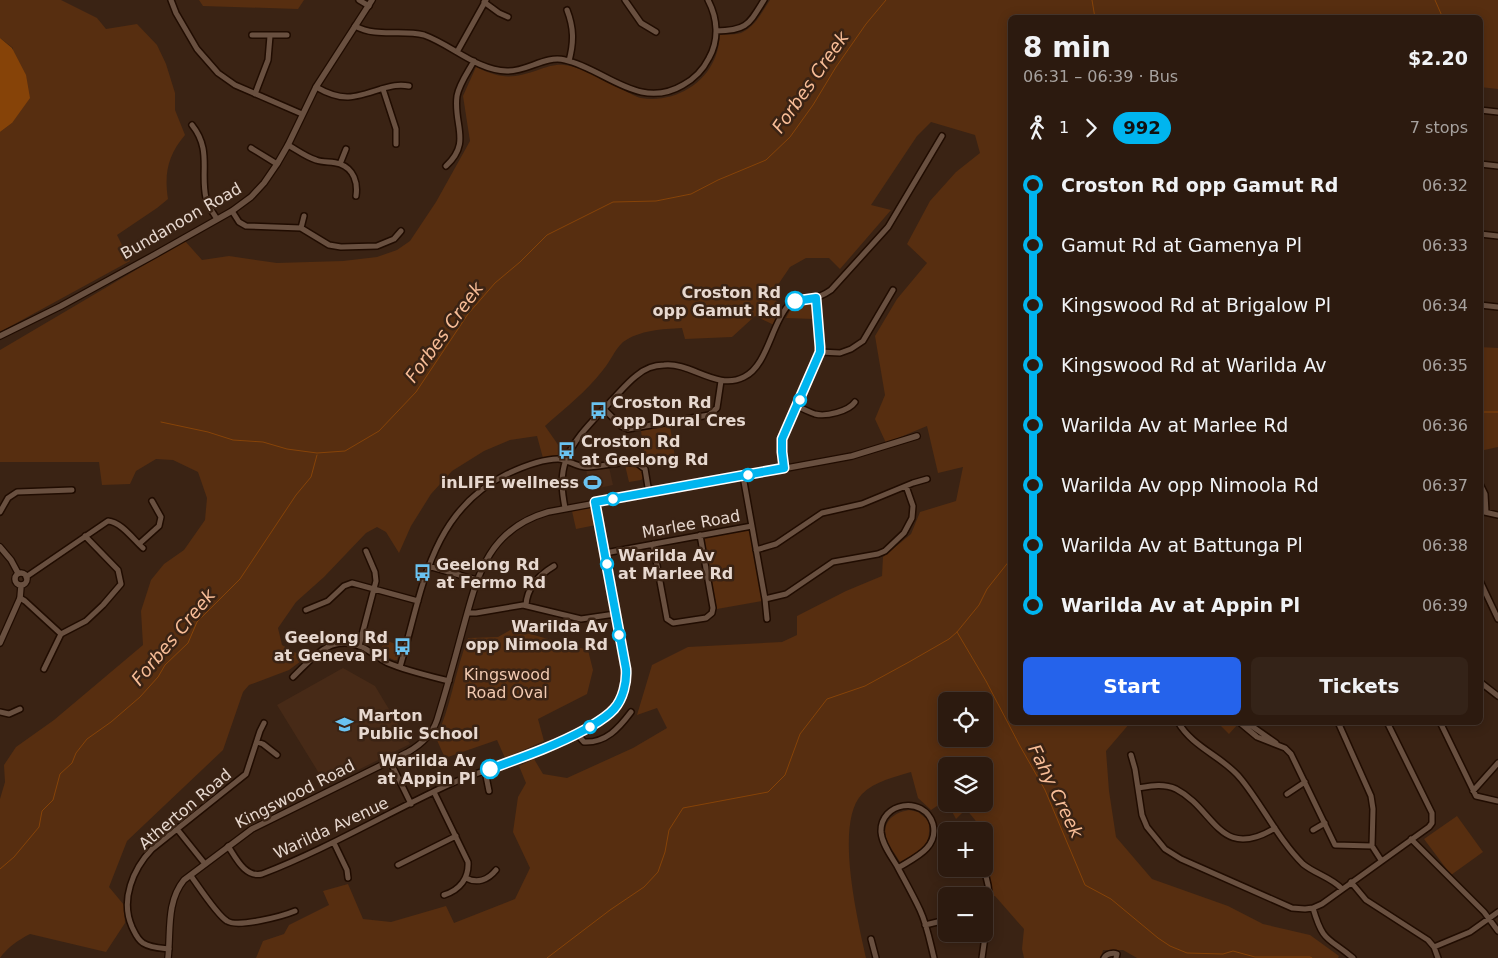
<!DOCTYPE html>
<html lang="en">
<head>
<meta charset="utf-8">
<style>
  :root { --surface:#2c1a0f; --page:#342318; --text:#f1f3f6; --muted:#a6a19e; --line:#48382f; --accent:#2563eb }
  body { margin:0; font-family:"DejaVu Sans",sans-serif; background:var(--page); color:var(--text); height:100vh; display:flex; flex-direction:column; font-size:19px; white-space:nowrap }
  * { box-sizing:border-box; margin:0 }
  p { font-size:16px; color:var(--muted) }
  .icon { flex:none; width:28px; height:28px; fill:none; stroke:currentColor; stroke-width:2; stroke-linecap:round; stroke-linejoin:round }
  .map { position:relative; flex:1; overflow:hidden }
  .panel { position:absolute; left:1008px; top:15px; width:475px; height:710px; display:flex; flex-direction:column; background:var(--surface); border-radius:8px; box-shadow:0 2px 12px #0003,0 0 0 1px var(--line) }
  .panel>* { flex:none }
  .badge { padding:0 10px; border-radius:16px; font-size:18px; line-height:32px }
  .tools { position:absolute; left:938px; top:692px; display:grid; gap:10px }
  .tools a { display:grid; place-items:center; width:55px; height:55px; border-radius:8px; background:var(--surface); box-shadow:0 2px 12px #0003,0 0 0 1px var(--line); font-size:25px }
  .map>.badge { position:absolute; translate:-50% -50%; box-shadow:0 0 0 2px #fff }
  .legs { display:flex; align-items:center; gap:8px; height:55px; padding:0 15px; font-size:16px }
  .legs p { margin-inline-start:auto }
  .summary { display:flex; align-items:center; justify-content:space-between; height:85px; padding:0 15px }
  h1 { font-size:28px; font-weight:600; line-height:38px }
  .cta { display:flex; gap:10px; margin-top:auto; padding:10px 15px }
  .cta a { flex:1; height:58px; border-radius:8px; background:var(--accent); color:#fff; font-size:20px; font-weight:600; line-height:58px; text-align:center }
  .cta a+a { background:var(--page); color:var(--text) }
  ul { padding:0 15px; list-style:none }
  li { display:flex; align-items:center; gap:18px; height:60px; font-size:19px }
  li i { display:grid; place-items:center; width:8px; height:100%; margin:0 6px; background:currentColor }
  li i::after { content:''; width:12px; height:12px; margin:-6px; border:4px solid; border-radius:50%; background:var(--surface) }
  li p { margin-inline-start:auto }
  li:first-child i { background:linear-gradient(#0000 50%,currentColor 0) }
  li:last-child i { background:linear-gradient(currentColor 50%,#0000 0) }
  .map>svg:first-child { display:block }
  .built { fill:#472a17 }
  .green { fill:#572e10; fill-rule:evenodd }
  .water { fill:#864308 }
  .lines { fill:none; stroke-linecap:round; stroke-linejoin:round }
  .stream { stroke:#864308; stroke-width:1 }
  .minor-casing { stroke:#200c01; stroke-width:8 }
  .tertiary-casing { stroke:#200c01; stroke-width:8 }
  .minor { stroke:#695040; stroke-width:5 }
  .tertiary { stroke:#695040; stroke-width:5.5 }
  .line-1-casing { stroke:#fff; stroke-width:11 }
  .line-1 { stroke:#00b5ef; stroke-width:8 }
  .stop-1-dot { fill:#fff; stroke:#00b5ef; stroke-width:2.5 }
  .labels { text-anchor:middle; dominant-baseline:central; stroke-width:5; stroke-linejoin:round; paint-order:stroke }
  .street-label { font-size:16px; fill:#e7d8cf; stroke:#3a2314 }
  .stop-label { font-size:16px; font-weight:bold; fill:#e7d8cf; stroke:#3a2314; text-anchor:end }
  .poi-label { font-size:16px; font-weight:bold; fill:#e7d8cf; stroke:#3a2314; text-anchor:start }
  .park-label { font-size:16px; fill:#f1c9b0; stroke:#3a2314 }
  .water-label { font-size:18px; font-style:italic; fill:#f8bd97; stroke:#3a2314 }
</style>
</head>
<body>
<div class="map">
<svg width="1498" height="958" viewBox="0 0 1498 958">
  <rect width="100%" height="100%" fill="#3a2314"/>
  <!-- built -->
  <path class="built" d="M609,467L613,485L590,490L586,469Z
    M343,668L375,686L410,744L352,773L348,772L325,783L277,705Z"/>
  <!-- green -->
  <path class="green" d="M0,0H61L97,18L106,29L137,24L157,45L166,64L175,93V110L185,135C168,155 164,173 168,199L157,208L117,235L130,261L0,332V132L12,123L13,48L0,38Z
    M199,0H304L298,9L203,6Z
    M770,0H1498V89L1480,87V18H1010V722L1130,723L1106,751L1109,791L1116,837L1152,879L1228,906L1263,924L1310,935L1339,956L1338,958H1137L1123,950H1103L1101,958H1024L1022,949L1024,929L995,896H992L984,856V831L966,809L956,819L948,804H984V766H946V800L931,810L918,798L911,772C895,777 875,781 862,794C834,823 858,921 866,958H256L263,941L284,934L289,925L329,905L323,891L348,884L363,919L391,922L446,906L454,923L515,899L530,868L513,832L518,797L526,783L519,766L534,759L543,774L567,778L633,748L667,728L657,708L637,715L652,665L688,647L782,642L797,635V616L846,591L882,576L883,557L911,534L920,512L956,501L963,467L938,473L927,426L886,443L875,419L885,395L875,336L897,299L927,263L907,244L930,201L956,172L980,153L975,135L931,122L917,136L871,205L891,210L840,269L829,258H806L790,267L771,295L783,308L774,325L755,316L732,337L685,339L682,328C662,329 640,330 623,342C615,349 610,362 603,370C586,392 565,408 545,426L561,449L557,456L543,458L537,436L510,440L484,451L452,471L431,494L411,526L399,553L386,532L377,527L366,533L324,577L296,602L278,628L282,645L305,658L289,670L249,685L243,692L223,750L127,841L109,887L124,905L125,923L106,952L30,934C18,940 7,948 0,958V799L5,782L4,765L16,747L54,720L143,645L141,611L151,580L164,564L184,550L205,520L207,498L198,472L173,460L156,459L136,471L130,484L102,485L99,462H0V350L185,241L202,260L229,256L277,263L343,261L377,257L397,250L410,241L436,202L470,141L463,96L476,67C501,79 512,79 538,70C546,67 556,64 564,65C583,67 607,82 624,90C629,93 636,97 641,98C671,103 702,87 714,60C718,52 719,43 720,35C727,34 735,35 741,33C755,27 762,12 770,0ZM946,701H984V739H946Z
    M811,302L814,319L786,318L793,305Z
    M1480,347L1498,348V447L1480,451Z
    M670,426L675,457L656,460L645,458L641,431Z
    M625,465L638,466L641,469L643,478L641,480L629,482Z
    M592,507L596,525L576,529L572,511Z
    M749,528L762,601L717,609L703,537Z
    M512,629L588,650L593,670L587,694L538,719L544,741L505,758L497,740L445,758L436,738C451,707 455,671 468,638L498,637Z
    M385,640L401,646L397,660H394L379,653Z
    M1225,723H1237L1238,724L1229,734L1221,726Z
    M909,810L918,812L929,821C931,849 921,850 900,862C896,855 888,845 886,837C882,820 896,812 909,810Z
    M1457,816L1483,852L1451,875L1424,839Z"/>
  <!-- water -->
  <path class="water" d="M0,38L12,48L26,75L30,98L12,123L0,132Z"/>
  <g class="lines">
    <!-- stream -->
    <path class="stream" d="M1092,0L1095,18
      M1435,0L1442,16
      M1480,412H1498
      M161,422L208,432L233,440L263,442L287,449L317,453L345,451L379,431L416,392L468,314L495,283L520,262L547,235L613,202L656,201L691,194L718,180L766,160L790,137L813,105L836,67L866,24L886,0
      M957,632L986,681L1020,746L1045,790L1085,885L1111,899L1158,938L1170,946L1187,953L1223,954L1233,951L1255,957H1310L1312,958
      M0,869L14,857L39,827L42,811L53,800L60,774L72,763L76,753L87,739L111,722L140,697L158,677L165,665L188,643L197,622L240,579L296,495L311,477L317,455
      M547,958L610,910L644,887L658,872L665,852L669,830L683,808L768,792L785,775L800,734L827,699L865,686L909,662L949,639L957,632L979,605L987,589L1010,560"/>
    <defs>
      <path id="minor" d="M171,0L176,13L197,49L218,73L235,85L302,114
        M359,0L369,6
        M625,0L641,23L656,32
        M484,2L499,13L508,17
        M567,10C574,28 574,42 569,61
        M355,26C377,38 401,29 424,35C452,45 476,70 507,71C527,72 545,55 565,60C605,69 639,111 683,85C694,79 703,70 709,58C719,40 718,19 708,0
        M716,31C747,31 749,24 764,0
        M252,35H287
        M457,52L486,0
        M316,87C342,102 354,98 381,89C391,86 399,84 409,86
        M383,89L396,129V144
        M255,94L268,60L270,36
        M1480,110L1498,112
        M192,125C212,150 200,172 206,198C208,206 213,213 217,219
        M288,145C297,150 306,157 316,160C324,163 332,161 340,164C354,169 358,183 356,196
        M251,148L277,164
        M340,164L346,149
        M1480,164L1498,166
        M446,166C472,142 453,125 457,96C459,84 468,72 474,61
        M232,211L239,222L246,226L301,228L329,245L341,247L377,246L394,239L401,231
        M301,228L304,216
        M1480,234L1498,236
        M1480,305L1498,307
        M820,352L840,353L851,349L863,341L893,290
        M797,406C803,409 809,412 815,414C826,417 849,411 855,402
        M604,409L621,426L628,429L709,415L717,408L721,381
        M784,468L782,452V439L820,352V341L816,298
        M743,476L765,599L767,619
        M1480,484L1485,494L1486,512
        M565,508C562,492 560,476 566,460C575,436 596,418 612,400C620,392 627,383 636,376C644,369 654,365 664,365C691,362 717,391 744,377C767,366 771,326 787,307C795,297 807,300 818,297C823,295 827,293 831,290L888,227L942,136
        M1480,511L1498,515
        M0,512L8,498L17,492L72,490
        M139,544L159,526L161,517L152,501
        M653,544L667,619L673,623L706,618L712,613L713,608L700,535
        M756,550L776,544L822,513L862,504L913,483L927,479
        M605,553L752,526
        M428,566L477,580
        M26,577L108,521C121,522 133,539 143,548
        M1480,581L1498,619
        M20,598L25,601L61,634
        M765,599L786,594L833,562L878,554L885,551L904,533L912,518L913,506L906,486
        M526,605C527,587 539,575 554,566
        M306,610L328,601L344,586L352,583L418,601
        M468,613H476L523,605L581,619L615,614
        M359,646L376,581L375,572L366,551
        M400,667C422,593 429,512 507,474C522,467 541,459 558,459C567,459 576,467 587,467C604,467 621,460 637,463L645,469L649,493
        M44,669L61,634L86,621L103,605L121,584L118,570L85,536
        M293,677C313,658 330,633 362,647C371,651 379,659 388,663C407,671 429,676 449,681
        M1480,682L1498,696
        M0,712L9,714L20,709
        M1178,722C1193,748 1224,757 1241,779C1263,806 1278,839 1303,864C1315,874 1331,877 1342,889
        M1239,722L1257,737L1285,748L1291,754L1335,845L1372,846
        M1246,722L1276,743
        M1338,722L1371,796L1373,809L1372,846L1381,860
        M1440,722L1476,796L1498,801
        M577,734L584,742C606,743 619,728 631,712
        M257,742L263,744L277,755
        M1131,755L1135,769L1142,815L1147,827L1165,849L1181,859L1292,908L1305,909L1313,908L1322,904L1429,827L1432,823V813L1387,722
        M390,761L411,804
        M485,771L489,791
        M1138,788C1150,786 1163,783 1176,789C1215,809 1219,862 1275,828
        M1473,791L1498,763
        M434,792L468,862C469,878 460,890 444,895
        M1287,794L1305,782
        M177,829L205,864
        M1313,830L1325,823
        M1411,839L1484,912L1498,931
        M334,843L347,870L348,878
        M228,846C236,858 245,878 262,874C327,849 387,813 450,784C501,762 558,751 604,718C618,708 624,693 626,676L595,502
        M398,865L456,836
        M898,868C914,858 939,848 933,824C924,795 880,802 881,832C882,844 891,856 897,866C905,881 913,895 920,910C927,925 930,942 934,958
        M191,876C199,887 217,915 227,921C238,928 283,916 295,911
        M466,878C477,884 488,880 496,870
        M1351,882L1366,900L1428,940L1434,947L1438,958
        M1313,908C1323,943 1328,937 1353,958
        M925,925L946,920
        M871,939L876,958
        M1434,947L1470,932L1498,912
        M169,949C160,948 151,948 143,943C137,939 135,933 132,927C120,900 133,869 152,849L246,774L260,731L264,723
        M982,958L990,901L988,885L984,868
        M1104,958C1106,954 1113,952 1117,954L1116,958"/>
      <path id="tertiary" d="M0,336L61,306L156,254L232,211L251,197L264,183L277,164L288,145L316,87L372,0
        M0,547L11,560L18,573
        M15 579a6 6 0 1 1 12 0a6 6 0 1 1-12 0Z
        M0,643L20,598L21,586
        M168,958C171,932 166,902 184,880L252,829L408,752C422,744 432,735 437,720C446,691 454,662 462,632C477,578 486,530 548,512L852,456L917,436"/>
    </defs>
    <!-- minor casing -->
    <use href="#minor" class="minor-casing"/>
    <!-- tertiary casing -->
    <use href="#tertiary" class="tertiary-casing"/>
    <!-- minor -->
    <use href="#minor" class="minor"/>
    <!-- tertiary -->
    <use href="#tertiary" class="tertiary"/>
  </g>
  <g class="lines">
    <defs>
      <path id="line-1" d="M490,769C523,757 555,746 586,729C596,723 606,718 614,709C623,699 627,682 626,669L595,502L784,468L782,452V439L820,352V347L816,298L795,301"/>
    </defs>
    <!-- line-1 casing -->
    <use href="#line-1" class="line-1-casing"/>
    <!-- line-1 -->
    <use href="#line-1" class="line-1"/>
  </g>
  <!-- icons -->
  <defs>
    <symbol id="bus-bare" viewBox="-9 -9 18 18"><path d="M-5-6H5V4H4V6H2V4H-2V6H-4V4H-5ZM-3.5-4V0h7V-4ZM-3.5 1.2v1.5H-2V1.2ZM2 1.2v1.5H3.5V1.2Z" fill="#6ac3f1" stroke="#3a2314" stroke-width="2.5" paint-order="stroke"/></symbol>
    <symbol id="stadium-bare" viewBox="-9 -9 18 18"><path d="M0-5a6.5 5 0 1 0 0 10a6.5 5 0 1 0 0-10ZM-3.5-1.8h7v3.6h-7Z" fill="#6ac3f1" stroke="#3a2314" stroke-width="2.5" paint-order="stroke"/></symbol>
    <symbol id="school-bare" viewBox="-9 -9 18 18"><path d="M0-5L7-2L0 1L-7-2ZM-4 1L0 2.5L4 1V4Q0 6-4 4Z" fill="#6ac3f1" stroke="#3a2314" stroke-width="2.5" paint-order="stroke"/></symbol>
  </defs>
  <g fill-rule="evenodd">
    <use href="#bus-bare" x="586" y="398" width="25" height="25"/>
    <use href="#bus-bare" x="554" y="438" width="25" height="25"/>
    <use href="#stadium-bare" x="580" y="470" width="25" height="25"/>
    <use href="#bus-bare" x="410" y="560" width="25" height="25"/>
    <use href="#bus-bare" x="390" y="634" width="25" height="25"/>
    <use href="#school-bare" x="332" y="712" width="25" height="25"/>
  </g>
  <!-- markers -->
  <g class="stop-1-dot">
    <circle cx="795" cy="301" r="9"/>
    <circle cx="800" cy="400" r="6"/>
    <circle cx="748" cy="475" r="6"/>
    <circle cx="613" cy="499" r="6"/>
    <circle cx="607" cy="564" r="6"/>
    <circle cx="619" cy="635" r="6"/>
    <circle cx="590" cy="727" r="6"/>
    <circle cx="490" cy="769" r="9"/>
  </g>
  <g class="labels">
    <!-- street labels -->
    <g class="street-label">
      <text transform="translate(181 221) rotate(-30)">Bundanoon Road</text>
      <text transform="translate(691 524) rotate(-10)">Marlee Road</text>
      <text transform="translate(295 794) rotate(-27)">Kingswood Road</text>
      <text transform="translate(185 809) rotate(-40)">Atherton Road</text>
      <text transform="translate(331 828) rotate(-25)">Warilda Avenue</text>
    </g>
    <!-- stop labels -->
    <g class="stop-label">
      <text x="781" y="292">Croston Rd<tspan x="781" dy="18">opp Gamut Rd</tspan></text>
      <text x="618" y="555" text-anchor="start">Warilda Av<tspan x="618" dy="18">at Marlee Rd</tspan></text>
      <text x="608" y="626">Warilda Av<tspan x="608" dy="18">opp Nimoola Rd</tspan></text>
      <text x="476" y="760">Warilda Av<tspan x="476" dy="18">at Appin Pl</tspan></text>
    </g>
    <!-- poi labels -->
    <g class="poi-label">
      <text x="612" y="402">Croston Rd<tspan x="612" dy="18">opp Dural Cres</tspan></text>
      <text x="581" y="441">Croston Rd<tspan x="581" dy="18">at Geelong Rd</tspan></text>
      <text x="579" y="482" text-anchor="end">inLIFE wellness</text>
      <text x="436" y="564">Geelong Rd<tspan x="436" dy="18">at Fermo Rd</tspan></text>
      <text x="388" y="637" text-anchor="end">Geelong Rd<tspan x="388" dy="18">at Geneva Pl</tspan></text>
      <text x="358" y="715">Marton<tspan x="358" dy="18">Public School</tspan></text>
    </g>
    <!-- park labels -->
    <g class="park-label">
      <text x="507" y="674">Kingswood<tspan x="507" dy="18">Road Oval</tspan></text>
    </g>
    <!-- water labels -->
    <g class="water-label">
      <text transform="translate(810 82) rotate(-55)">Forbes Creek</text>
      <text transform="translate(444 332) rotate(-54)">Forbes Creek</text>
      <text transform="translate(173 637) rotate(-50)">Forbes Creek</text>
      <text transform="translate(1056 791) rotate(64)">Fahy Creek</text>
    </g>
  </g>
</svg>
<div class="tools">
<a><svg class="icon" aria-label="locate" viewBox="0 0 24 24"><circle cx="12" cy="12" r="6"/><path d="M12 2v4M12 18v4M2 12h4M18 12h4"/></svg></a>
<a><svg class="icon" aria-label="layers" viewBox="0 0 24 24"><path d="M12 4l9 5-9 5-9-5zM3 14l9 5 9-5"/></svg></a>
<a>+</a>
<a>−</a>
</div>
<section class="panel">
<div class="summary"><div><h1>8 min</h1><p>06:31 – 06:39 · Bus</p></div><b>$2.20</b></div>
<div class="legs"><svg class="icon" aria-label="walk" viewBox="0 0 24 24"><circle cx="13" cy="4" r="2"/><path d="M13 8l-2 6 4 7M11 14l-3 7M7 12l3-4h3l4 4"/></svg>1<svg class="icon" aria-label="forward" viewBox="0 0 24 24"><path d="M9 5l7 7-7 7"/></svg><b class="badge" style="background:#00b5ef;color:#111">992</b><p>7 stops</p></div>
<ul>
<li><i style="color:#00b5ef"></i><b>Croston Rd opp Gamut Rd</b><p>06:32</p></li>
<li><i style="color:#00b5ef"></i><span>Gamut Rd at Gamenya Pl</span><p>06:33</p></li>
<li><i style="color:#00b5ef"></i><span>Kingswood Rd at Brigalow Pl</span><p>06:34</p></li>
<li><i style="color:#00b5ef"></i><span>Kingswood Rd at Warilda Av</span><p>06:35</p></li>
<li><i style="color:#00b5ef"></i><span>Warilda Av at Marlee Rd</span><p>06:36</p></li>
<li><i style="color:#00b5ef"></i><span>Warilda Av opp Nimoola Rd</span><p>06:37</p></li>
<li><i style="color:#00b5ef"></i><span>Warilda Av at Battunga Pl</span><p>06:38</p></li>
<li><i style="color:#00b5ef"></i><b>Warilda Av at Appin Pl</b><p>06:39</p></li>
</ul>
<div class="cta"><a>Start</a><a>Tickets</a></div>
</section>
</div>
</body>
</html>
